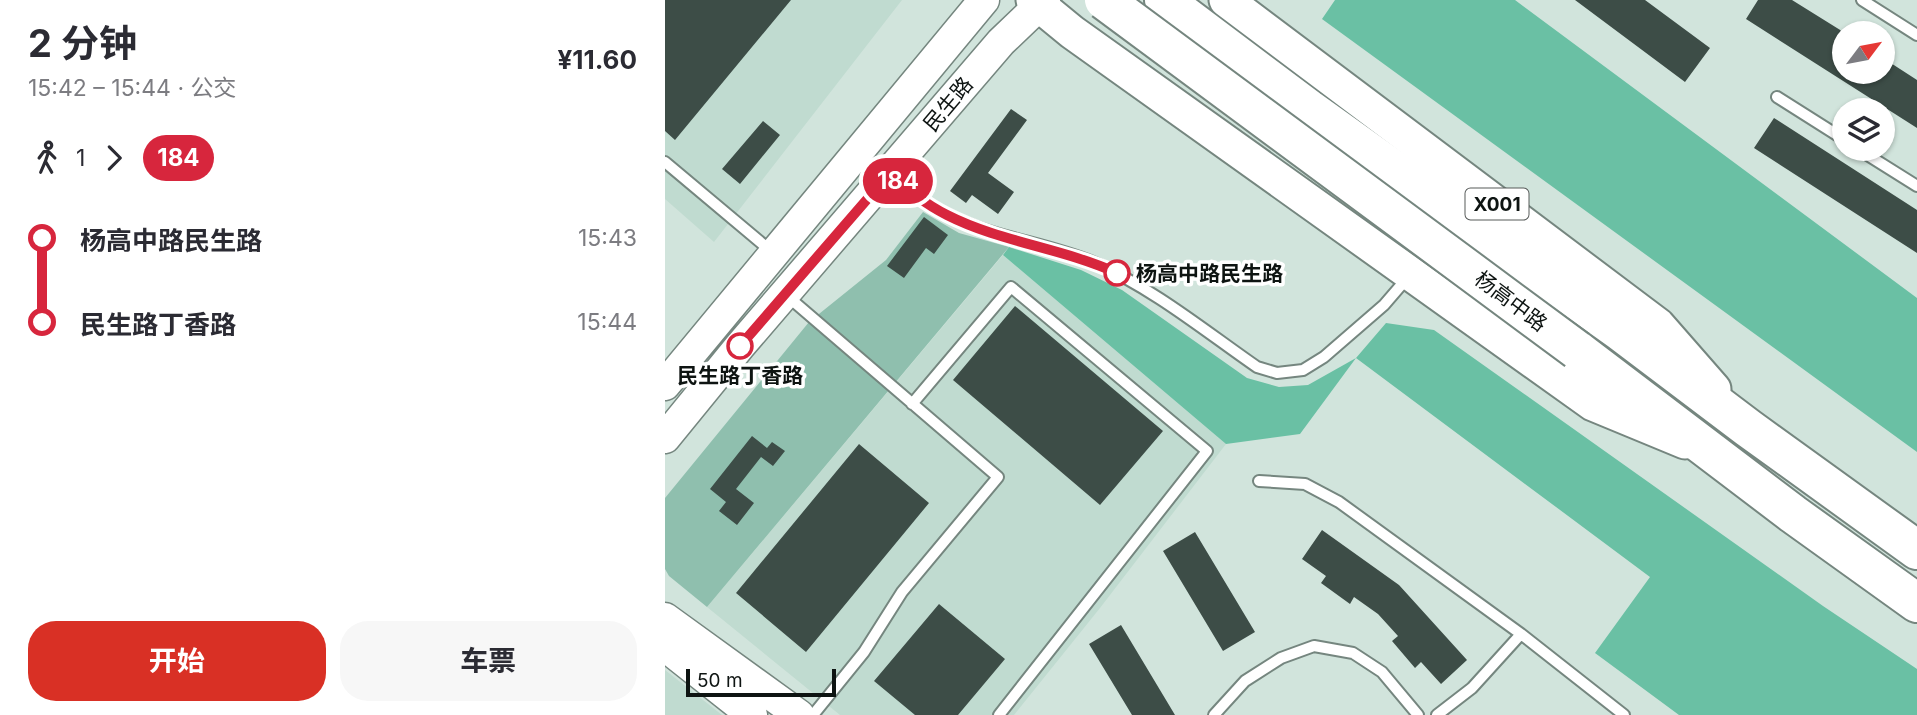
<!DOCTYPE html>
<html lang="zh">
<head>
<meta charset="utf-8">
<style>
  :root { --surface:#fff; --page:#f7f7f7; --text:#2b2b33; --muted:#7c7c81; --accent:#d93025 }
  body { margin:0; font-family:Inter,"Noto Sans SC",sans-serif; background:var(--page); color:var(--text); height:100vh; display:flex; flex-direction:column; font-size:26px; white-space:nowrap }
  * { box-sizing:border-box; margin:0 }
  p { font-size:23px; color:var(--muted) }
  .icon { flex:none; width:38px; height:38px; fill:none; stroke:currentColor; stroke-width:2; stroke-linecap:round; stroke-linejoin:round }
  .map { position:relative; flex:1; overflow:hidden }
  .panel { display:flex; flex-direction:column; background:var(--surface); width:665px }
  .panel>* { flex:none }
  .badge { padding:0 14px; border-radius:23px; font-size:24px; line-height:46px }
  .needle { width:46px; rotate:58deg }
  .tools { position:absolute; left:1167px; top:21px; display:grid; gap:14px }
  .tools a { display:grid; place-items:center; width:63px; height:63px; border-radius:50%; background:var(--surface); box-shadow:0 2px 5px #0004; font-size:35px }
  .scale { position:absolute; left:21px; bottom:18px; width:150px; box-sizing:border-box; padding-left:7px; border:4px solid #0e1412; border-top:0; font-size:19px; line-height:24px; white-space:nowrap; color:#0e1412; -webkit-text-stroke:5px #fff; paint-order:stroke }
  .map>.badge { position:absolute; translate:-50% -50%; box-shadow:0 0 0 4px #fff }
  .legs { display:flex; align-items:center; gap:10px; height:77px; padding:0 28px; font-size:23px }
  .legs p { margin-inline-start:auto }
  .overview { display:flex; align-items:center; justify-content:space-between; height:119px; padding:0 28px }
  h1 { font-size:38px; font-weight:700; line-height:52px }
  .cta { display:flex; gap:14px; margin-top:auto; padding:14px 28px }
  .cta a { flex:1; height:80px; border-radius:28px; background:var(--accent); color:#fff; font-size:28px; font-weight:700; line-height:80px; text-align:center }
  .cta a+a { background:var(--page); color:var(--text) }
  ul { padding:0 28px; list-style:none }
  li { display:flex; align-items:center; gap:24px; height:84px; font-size:26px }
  li i { display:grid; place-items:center; width:10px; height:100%; margin:0 9px; background:currentColor }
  li i::after { content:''; width:18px; height:18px; margin:-9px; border:5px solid; border-radius:50%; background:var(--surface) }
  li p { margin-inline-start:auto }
  li:first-child i { background:linear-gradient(#0000 50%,currentColor 0) }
  li:last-child i { background:linear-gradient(currentColor 50%,#0000 0) }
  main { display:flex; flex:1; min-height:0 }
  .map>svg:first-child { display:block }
  .built { fill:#c0dbd0 }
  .green { fill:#8fbfae }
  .forest { fill:#6ac0a4 }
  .building { fill:#3d4d47 }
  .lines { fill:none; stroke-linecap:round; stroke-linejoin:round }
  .lane-casing { stroke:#75867f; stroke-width:14 }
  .secondary-casing { stroke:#75867f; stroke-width:33 }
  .primary-casing { stroke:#75867f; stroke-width:37 }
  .highway-casing { stroke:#75867f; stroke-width:42 }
  .lane { stroke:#fff; stroke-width:10 }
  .secondary { stroke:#fff; stroke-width:30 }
  .primary { stroke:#fff; stroke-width:33 }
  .highway { stroke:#fff; stroke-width:38 }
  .highway-bridge-casing { stroke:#75867f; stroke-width:42; stroke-linecap:butt }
  .highway-bridge { stroke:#fff; stroke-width:38 }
  .line-1-casing { stroke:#fff; stroke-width:16 }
  .line-1 { stroke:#d7263d; stroke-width:10 }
  .stop-1-dot { fill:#fff; stroke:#d7263d; stroke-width:3.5 }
  .labels { text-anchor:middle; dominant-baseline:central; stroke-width:7; stroke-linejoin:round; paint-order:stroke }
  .shield { fill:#fff; stroke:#565a59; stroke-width:2 }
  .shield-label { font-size:19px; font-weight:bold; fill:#0e1412 }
  .street-label { font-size:21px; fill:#0e1412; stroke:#fff }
  .stop-label { font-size:21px; font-weight:bold; fill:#0e1412; stroke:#fff; text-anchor:start }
</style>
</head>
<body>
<main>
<section class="panel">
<div class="overview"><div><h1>2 分钟</h1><p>15:42 – 15:44 · 公交</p></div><b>¥11.60</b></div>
<div class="legs"><svg class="icon" aria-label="walk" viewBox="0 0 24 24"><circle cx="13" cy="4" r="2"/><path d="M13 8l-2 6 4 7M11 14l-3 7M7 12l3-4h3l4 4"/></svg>1<svg class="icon" aria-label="forward" viewBox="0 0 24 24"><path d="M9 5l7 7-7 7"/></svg><b class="badge" style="background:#d7263d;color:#fff">184</b></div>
<ul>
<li><i style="color:#d7263d"></i><b>杨高中路民生路</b><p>15:43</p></li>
<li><i style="color:#d7263d"></i><b>民生路丁香路</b><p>15:44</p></li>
</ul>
<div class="cta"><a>开始</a><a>车票</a></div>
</section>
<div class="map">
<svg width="1252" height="715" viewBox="0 0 1252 715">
  <rect width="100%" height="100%" fill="#d1e4dc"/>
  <!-- built -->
  <path class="built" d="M0,0H237L49,242L0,199Z
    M338,255L561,444L435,608L349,715H175L42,607Z
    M0,670L57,715H0Z"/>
  <!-- green -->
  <path class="green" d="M258,212L294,233L344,247L42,607L4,576L0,569V498L144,322L221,260Z"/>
  <!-- forest -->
  <path class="forest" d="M670,0H850L1252,298V452L657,19Z
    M344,247L416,270L457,290L582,378L614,387L643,385L691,358L721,323L769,330L1158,606L1252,669V715H1014L930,653L985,577L691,358L635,434L561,444L338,255Z"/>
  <!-- building -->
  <path class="building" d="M0,0H126L10,140L0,131Z
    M910,0H980L1045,48L1020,82Z
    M1093,0H1127L1180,33V72H1218V58L1252,80V128L1081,19Z
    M346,109L362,120L323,173L349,192L333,214L307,195L301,203L285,191Z
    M1109,118L1252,210V253L1089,148Z
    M98,121L115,135L75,184L57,169Z
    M259,217L283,235L269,254L261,248L239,278L222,266Z
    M350,306L498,431L435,505L288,380Z
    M87,436L102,448L107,442L120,451L108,466L96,457L71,489L89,503L72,525L54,511L61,502L45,489Z
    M194,444L264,503L141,652L71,593Z
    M657,530L734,585L802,660L776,684L756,662L750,668L727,641L733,636L713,614L689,597L685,604L656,583L661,576L637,559Z
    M530,532L590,632L558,651L498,551Z
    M274,604L340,659L293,715H250L209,681Z
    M456,625L510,715H467L424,644Z"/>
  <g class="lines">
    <defs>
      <path id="lane" d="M1197,0L1252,35
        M1112,97L1180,140
        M1193,149L1252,186
        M0,162L106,251
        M226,175C244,190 262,205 283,215C329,238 383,243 430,263C489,289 540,331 592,367L612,373L638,370L659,357L719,305L744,276
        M121,295L333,477L237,592L199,652L148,715
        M247,404L346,287L542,451L334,715
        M594,481L640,484L674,502L856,634L959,715
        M549,715L580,681L616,658L649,646L688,653L717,672L753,715
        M772,715L807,688L856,634"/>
      <path id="secondary" d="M0,385L319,0
        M0,438L75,346L336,42L380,0
        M0,618L134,715
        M0,646L87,715"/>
      <path id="primary" d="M368,0L407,32L928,404L1020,442
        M561,0L993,325L1049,389"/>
      <path id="highway" d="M499,0L644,109L956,332L1083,428L1252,550
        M912,350L1128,514L1252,603"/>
    </defs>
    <!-- lane casing -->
    <use href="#lane" class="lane-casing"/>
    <!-- secondary casing -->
    <use href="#secondary" class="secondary-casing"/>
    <!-- primary casing -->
    <use href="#primary" class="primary-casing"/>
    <!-- highway casing -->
    <use href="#highway" class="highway-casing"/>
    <!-- lane -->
    <use href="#lane" class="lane"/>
    <!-- secondary -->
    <use href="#secondary" class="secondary"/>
    <!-- primary -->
    <use href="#primary" class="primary"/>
    <!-- highway -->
    <use href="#highway" class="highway"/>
    <defs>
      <path id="highway-bridge" d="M439,0L912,350"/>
    </defs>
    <!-- highway-bridge casing -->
    <use href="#highway-bridge" class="highway-bridge-casing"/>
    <!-- highway-bridge -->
    <use href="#highway-bridge" class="highway-bridge"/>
  </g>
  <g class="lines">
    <defs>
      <path id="line-1" d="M75,346L224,174C242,189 260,204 282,215C335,242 397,248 452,273"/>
    </defs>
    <!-- line-1 casing -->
    <use href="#line-1" class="line-1-casing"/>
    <!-- line-1 -->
    <use href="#line-1" class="line-1"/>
  </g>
  <!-- markers -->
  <g class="stop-1-dot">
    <circle cx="452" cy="273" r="12"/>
    <circle cx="75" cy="346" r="12"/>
  </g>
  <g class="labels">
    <!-- shield labels -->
    <rect class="shield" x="800.5" y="188.5" width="63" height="31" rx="5"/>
    <g class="shield-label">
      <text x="832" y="204">X001</text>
    </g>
    <!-- street labels -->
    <g class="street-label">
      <text transform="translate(283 104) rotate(-50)">民生路</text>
      <text transform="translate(846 301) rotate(37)">杨高中路</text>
    </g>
    <!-- stop labels -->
    <g class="stop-label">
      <text x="471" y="273">杨高中路民生路</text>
      <text x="75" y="375" text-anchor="middle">民生路丁香路</text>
    </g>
  </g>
</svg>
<div class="tools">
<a><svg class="needle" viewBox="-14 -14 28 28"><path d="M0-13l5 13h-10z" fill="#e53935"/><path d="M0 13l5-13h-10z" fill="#7c7c81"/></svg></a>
<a><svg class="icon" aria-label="layers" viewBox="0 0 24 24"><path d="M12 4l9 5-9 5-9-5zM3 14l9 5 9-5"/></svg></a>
</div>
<div class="scale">50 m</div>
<b class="badge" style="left:233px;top:181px;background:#d7263d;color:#fff">184</b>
</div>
</main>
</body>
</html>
